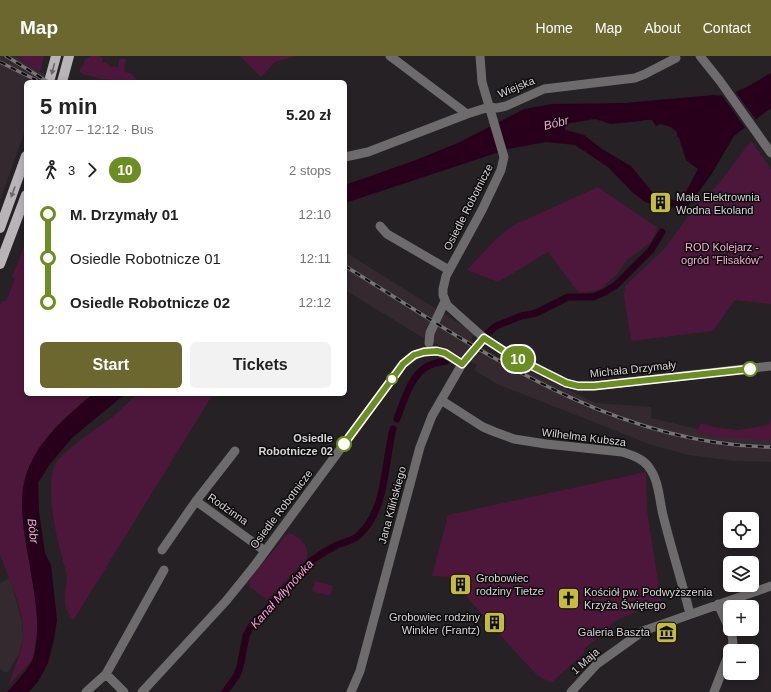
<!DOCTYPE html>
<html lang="en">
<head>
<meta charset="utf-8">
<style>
  :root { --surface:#fff; --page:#f2f2f2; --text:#222; --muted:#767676; --accent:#6b672e }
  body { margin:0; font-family:Helvetica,sans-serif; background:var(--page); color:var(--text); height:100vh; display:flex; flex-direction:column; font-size:15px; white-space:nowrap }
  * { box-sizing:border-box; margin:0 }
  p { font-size:13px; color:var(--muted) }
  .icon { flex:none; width:22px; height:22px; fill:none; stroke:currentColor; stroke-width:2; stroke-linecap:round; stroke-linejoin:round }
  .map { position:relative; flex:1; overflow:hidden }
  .sheet { position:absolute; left:24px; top:24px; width:323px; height:316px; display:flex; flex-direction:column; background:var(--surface); border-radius:6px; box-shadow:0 2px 6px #0003 }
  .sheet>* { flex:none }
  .badge { padding:0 8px; border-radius:13px; font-size:14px; line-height:26px }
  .buttons { position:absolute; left:723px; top:456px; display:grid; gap:8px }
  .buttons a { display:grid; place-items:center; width:36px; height:36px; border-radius:6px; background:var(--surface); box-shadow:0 2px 6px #0003; font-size:20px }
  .map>.badge { position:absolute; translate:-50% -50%; box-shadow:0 0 0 2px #fff }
  .legs { display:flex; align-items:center; gap:6px; height:44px; padding:0 16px; font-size:13px }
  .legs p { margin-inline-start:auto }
  .head { display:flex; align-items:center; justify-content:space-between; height:68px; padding:0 16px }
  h1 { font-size:22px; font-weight:700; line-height:30px }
  .action { display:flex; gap:8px; margin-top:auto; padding:8px 16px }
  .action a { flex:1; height:46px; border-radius:6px; background:var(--accent); color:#fff; font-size:16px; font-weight:700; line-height:46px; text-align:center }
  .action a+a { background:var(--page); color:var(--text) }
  ul { padding:0 16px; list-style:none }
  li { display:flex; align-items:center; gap:14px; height:44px; font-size:15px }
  li i { display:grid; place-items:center; width:6px; height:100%; margin:0 5px; background:currentColor }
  li i::after { content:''; width:10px; height:10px; margin:-5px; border:3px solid; border-radius:50%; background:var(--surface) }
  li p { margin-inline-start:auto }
  li:first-child i { background:linear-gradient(#0000 50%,currentColor 0) }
  li:last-child i { background:linear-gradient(currentColor 50%,#0000 0) }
  header { display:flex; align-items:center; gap:24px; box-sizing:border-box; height:56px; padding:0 20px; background:var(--accent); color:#fff }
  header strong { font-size:19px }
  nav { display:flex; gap:22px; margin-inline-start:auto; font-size:14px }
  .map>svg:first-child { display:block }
  .built { fill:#33292f }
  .green { fill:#4d173b }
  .water { fill:#29001c }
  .pier { fill:#252124 }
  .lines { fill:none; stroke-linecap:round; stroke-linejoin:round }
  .canal { stroke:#29001c; stroke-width:7 }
  .minor { stroke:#6d6b6c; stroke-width:9 }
  .major { stroke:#b9b4b7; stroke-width:10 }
  .rail-casing { stroke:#777476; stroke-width:3.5 }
  .rail { stroke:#0d0b0c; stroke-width:2; stroke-dasharray:6; stroke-linecap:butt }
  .oneway { fill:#6c686a }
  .line-1-casing { stroke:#fff; stroke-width:9 }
  .line-1 { stroke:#6b8e23; stroke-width:6 }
  .stop-1-dot { fill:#fff; stroke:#6b8e23; stroke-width:2 }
  .labels { text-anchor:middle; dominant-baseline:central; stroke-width:3; stroke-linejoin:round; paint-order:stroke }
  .street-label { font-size:11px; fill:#d8d5d6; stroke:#0d0b0c }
  .poi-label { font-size:11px; fill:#d8d5d6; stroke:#0d0b0c; text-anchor:start }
  .park-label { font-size:11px; fill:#f9abd9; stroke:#0d0b0c }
  .stop-label { font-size:11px; font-weight:bold; fill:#d8d5d6; stroke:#0d0b0c; text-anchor:end }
  .water-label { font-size:12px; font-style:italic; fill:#fc9bd6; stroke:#0d0b0c }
</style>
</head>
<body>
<header>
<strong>Map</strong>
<nav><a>Home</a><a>Map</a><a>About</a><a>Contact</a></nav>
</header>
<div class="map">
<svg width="771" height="636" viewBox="0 0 771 636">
  <rect width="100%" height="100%" fill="#252124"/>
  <!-- built -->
  <path class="built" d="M0,0H15L40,16L67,26H26V72L0,144Z
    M345,196L475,277L471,284L501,303H504L596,347L651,351V362L706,375L747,376L771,371V406L734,405L688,399L649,388L497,328L474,314L477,309L420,280L345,234Z
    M10,522L22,566L23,582L19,598L7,617L0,613V527Z"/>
  <!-- green -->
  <path class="green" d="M16,0H44L40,16Z
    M90,0H99L103,2L102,6H106L110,11L115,10L118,12L119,3H126L124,14L125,16L130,17L140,26H116L113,24L100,23L91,20L82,18L79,14L83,10L85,4Z
    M240,0H297L275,6L261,21Z
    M752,86L771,113V248L735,244L713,275L631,285L624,239L625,230L664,193L689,159L703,142L717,130L747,90Z
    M598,131L658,172L651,186L627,204L616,219L601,233L594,235L579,237L548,196L498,226L467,214L496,183L514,169Z
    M26,186V338H93L54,373L24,473L36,544L37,575L33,603L9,629C13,615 22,596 23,582C25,554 8,523 0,498V249L2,245H6L15,223L12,221Z
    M137,338H213L73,565C71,560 67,556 66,551C62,540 69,526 66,515C58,489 43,432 56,407C63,394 101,370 115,359C122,352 130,345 137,338Z
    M771,362V384L719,381L696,376L701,367L713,371L738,374L769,369Z
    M646,416L647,454L661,545L615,565L610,569V571L584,593V597L551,627L537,619L519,600L449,521L432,520L448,459Z
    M289,477C299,480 312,492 306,503L267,544L250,531L249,527L251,522L286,479Z
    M315,525L333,530L330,540L312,535Z"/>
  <!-- water -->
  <path class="water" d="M771,17V52L734,80L711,119L688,150C680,154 672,151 664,149L666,143L675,144L682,143L698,113L686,104L679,82L677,80V76L671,71L660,68L656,70L652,64H645L642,65L611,68L595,63L565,68V74L584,79L602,93L631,110L657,142L655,149L645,146L632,136L608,111L575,89L546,86L508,93L345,147V129L416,104L460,86L524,53L552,48L625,47L713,39C734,42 753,27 771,17Z
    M93,338H125L72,382L50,408L38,427L39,455L45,497L51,509L57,564L54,583L48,607L39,624L29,636H7C15,627 29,613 33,602C40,579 37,553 33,530C29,501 21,471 22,442C24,396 60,365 93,338Z"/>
  <!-- pier -->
  <path class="pier" d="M734,34L757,65L746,73L721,38Z"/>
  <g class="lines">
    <!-- canal -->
    <path class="canal" d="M488,277L496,270L521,260L536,257L568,241H593L605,236L616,229L651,194L662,176
      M397,363C403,347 411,318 428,310C433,307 440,306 446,305
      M225,636L237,619L240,611L246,580L250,572L311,505C319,499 327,494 337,489C344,486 353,485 359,479C387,453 384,408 393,373"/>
    <!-- minor -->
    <path class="minor" d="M390,0L467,58
      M480,0L482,26L504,101L501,114L482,154L446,220L443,233V239L447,249L484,282L510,299L566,327L578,330H594L771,310
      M700,0L720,25L771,97
      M345,101L368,96L467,58L489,51L497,52L506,50L544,33L635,22L645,18L676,2
      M380,170L387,178L449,214
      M429,287L430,277L445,245
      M441,344L483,371L495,376L514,383L546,388L622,396C631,399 642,402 648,410C660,425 659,446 664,463C672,495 682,526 690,558
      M196,445L265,495
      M162,494L196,445L235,395
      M86,636L106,618
      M124,636L106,618L164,514
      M142,636L226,545L255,509L403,308C425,288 439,292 462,308
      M351,636L360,615L420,391L432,360L462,308L484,282
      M571,636L597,608L643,575L771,530
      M714,636L733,587L732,579L718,548"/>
    <!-- major -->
    <path class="major" d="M49,26L56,0
      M62,26L69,0
      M0,172L26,100
      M0,208L26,139"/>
    <defs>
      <path id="rail" d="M6,0L48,26
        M0,6L36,24
        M345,210C477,292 609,388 771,391"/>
    </defs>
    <!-- rail casing -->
    <use href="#rail" class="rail-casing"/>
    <!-- rail -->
    <use href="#rail" class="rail"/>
  </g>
  <!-- one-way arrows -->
  <defs><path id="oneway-solid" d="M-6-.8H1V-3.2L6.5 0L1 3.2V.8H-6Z"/></defs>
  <g class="oneway">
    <use href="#oneway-solid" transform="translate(53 13) rotate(105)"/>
    <use href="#oneway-solid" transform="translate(13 136) rotate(110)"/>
  </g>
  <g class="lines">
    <defs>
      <path id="line-1" d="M344,388L398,315L403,308L414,299L424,296L437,295L445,297L462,308L484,282L510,299L566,327L578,330H594L750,313"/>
    </defs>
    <!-- line-1 casing -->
    <use href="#line-1" class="line-1-casing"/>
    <!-- line-1 -->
    <use href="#line-1" class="line-1"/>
  </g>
  <!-- icons -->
  <defs>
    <symbol id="building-square" viewBox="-11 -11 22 22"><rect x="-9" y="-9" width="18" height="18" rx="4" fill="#c5bc3d" stroke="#0d0b0c"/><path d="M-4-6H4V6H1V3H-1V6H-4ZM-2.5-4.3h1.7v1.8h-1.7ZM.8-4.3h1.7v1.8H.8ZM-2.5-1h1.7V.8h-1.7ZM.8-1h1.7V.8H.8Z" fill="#111"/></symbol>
    <symbol id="church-square" viewBox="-11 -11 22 22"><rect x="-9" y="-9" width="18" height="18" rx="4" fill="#c5bc3d" stroke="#0d0b0c"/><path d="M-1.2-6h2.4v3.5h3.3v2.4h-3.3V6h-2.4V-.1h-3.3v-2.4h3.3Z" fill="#111"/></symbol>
    <symbol id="museum-square" viewBox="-11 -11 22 22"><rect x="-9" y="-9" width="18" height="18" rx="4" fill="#c5bc3d" stroke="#0d0b0c"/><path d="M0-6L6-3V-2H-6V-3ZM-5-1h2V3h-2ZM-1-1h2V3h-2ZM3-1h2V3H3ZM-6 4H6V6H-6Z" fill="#111"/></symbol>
  </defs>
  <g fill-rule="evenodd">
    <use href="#building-square" x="648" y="134" width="25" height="25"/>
    <use href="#building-square" x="448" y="516" width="25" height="25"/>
    <use href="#church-square" x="556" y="530" width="25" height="25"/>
    <use href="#building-square" x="482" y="554" width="25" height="25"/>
    <use href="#museum-square" x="654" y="564" width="25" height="25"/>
  </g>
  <!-- markers -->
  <g class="stop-1-dot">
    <circle cx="750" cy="313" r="7"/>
    <circle cx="392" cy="323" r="5"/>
    <circle cx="344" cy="388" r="7"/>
  </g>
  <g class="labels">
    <!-- street labels -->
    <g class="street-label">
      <text transform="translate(516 31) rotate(-22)">Wiejska</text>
      <text transform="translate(468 151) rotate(-63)">Osiedle Robotnicze</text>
      <text transform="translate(633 313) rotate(-6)">Michała Drzymały</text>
      <text transform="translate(584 381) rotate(7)">Wilhelma Kubsza</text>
      <text transform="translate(392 449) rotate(-75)">Jana Kilińskiego</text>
      <text transform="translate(228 453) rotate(35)">Rodzinna</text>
      <text transform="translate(281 453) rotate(-53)">Osiedle Robotnicze</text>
      <text transform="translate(585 605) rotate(-42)">1 Maja</text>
    </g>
    <!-- poi labels -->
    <g class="poi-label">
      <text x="676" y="141">Mała Elektrownia<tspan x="676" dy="13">Wodna Ekoland</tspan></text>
      <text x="476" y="522">Grobowiec<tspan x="476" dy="13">rodziny Tietze</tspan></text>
      <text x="584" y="536">Kościół pw. Podwyższenia<tspan x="584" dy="13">Krzyża Świętego</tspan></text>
      <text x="480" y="561" text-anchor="end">Grobowiec rodziny<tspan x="480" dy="13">Winkler (Frantz)</tspan></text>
      <text x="650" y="576" text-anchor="end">Galeria Baszta</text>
    </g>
    <!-- park labels -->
    <g class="park-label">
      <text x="722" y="191">ROD Kolejarz -<tspan x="722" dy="13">ogród "Flisaków"</tspan></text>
    </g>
    <!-- stop labels -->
    <g class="stop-label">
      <text x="333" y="382">Osiedle<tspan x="333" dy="13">Robotnicze 02</tspan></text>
    </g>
    <!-- water labels -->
    <g class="water-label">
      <text transform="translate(556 67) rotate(-14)">Bóbr</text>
      <text transform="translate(33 475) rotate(83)">Bóbr</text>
      <text transform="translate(282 538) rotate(-48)">Kanał Młynówka</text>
    </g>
  </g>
</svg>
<div class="buttons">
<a><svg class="icon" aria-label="locate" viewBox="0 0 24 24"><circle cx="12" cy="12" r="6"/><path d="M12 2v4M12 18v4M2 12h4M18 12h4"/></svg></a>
<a><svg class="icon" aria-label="layers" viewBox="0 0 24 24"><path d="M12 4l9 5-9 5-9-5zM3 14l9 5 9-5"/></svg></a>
<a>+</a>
<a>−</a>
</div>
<b class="badge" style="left:518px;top:303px;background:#6b8e23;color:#fff">10</b>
<section class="sheet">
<div class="head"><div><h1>5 min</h1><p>12:07 – 12:12 · Bus</p></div><b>5.20 zł</b></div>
<div class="legs"><svg class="icon" aria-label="walk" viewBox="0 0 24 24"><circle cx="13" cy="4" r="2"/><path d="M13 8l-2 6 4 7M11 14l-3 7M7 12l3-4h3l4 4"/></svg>3<svg class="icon" aria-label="forward" viewBox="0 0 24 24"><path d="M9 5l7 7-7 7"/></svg><b class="badge" style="background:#6b8e23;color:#fff">10</b><p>2 stops</p></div>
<ul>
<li><i style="color:#6b8e23"></i><b>M. Drzymały 01</b><p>12:10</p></li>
<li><i style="color:#6b8e23"></i><span>Osiedle Robotnicze 01</span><p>12:11</p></li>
<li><i style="color:#6b8e23"></i><b>Osiedle Robotnicze 02</b><p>12:12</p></li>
</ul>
<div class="action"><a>Start</a><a>Tickets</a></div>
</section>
</div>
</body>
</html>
